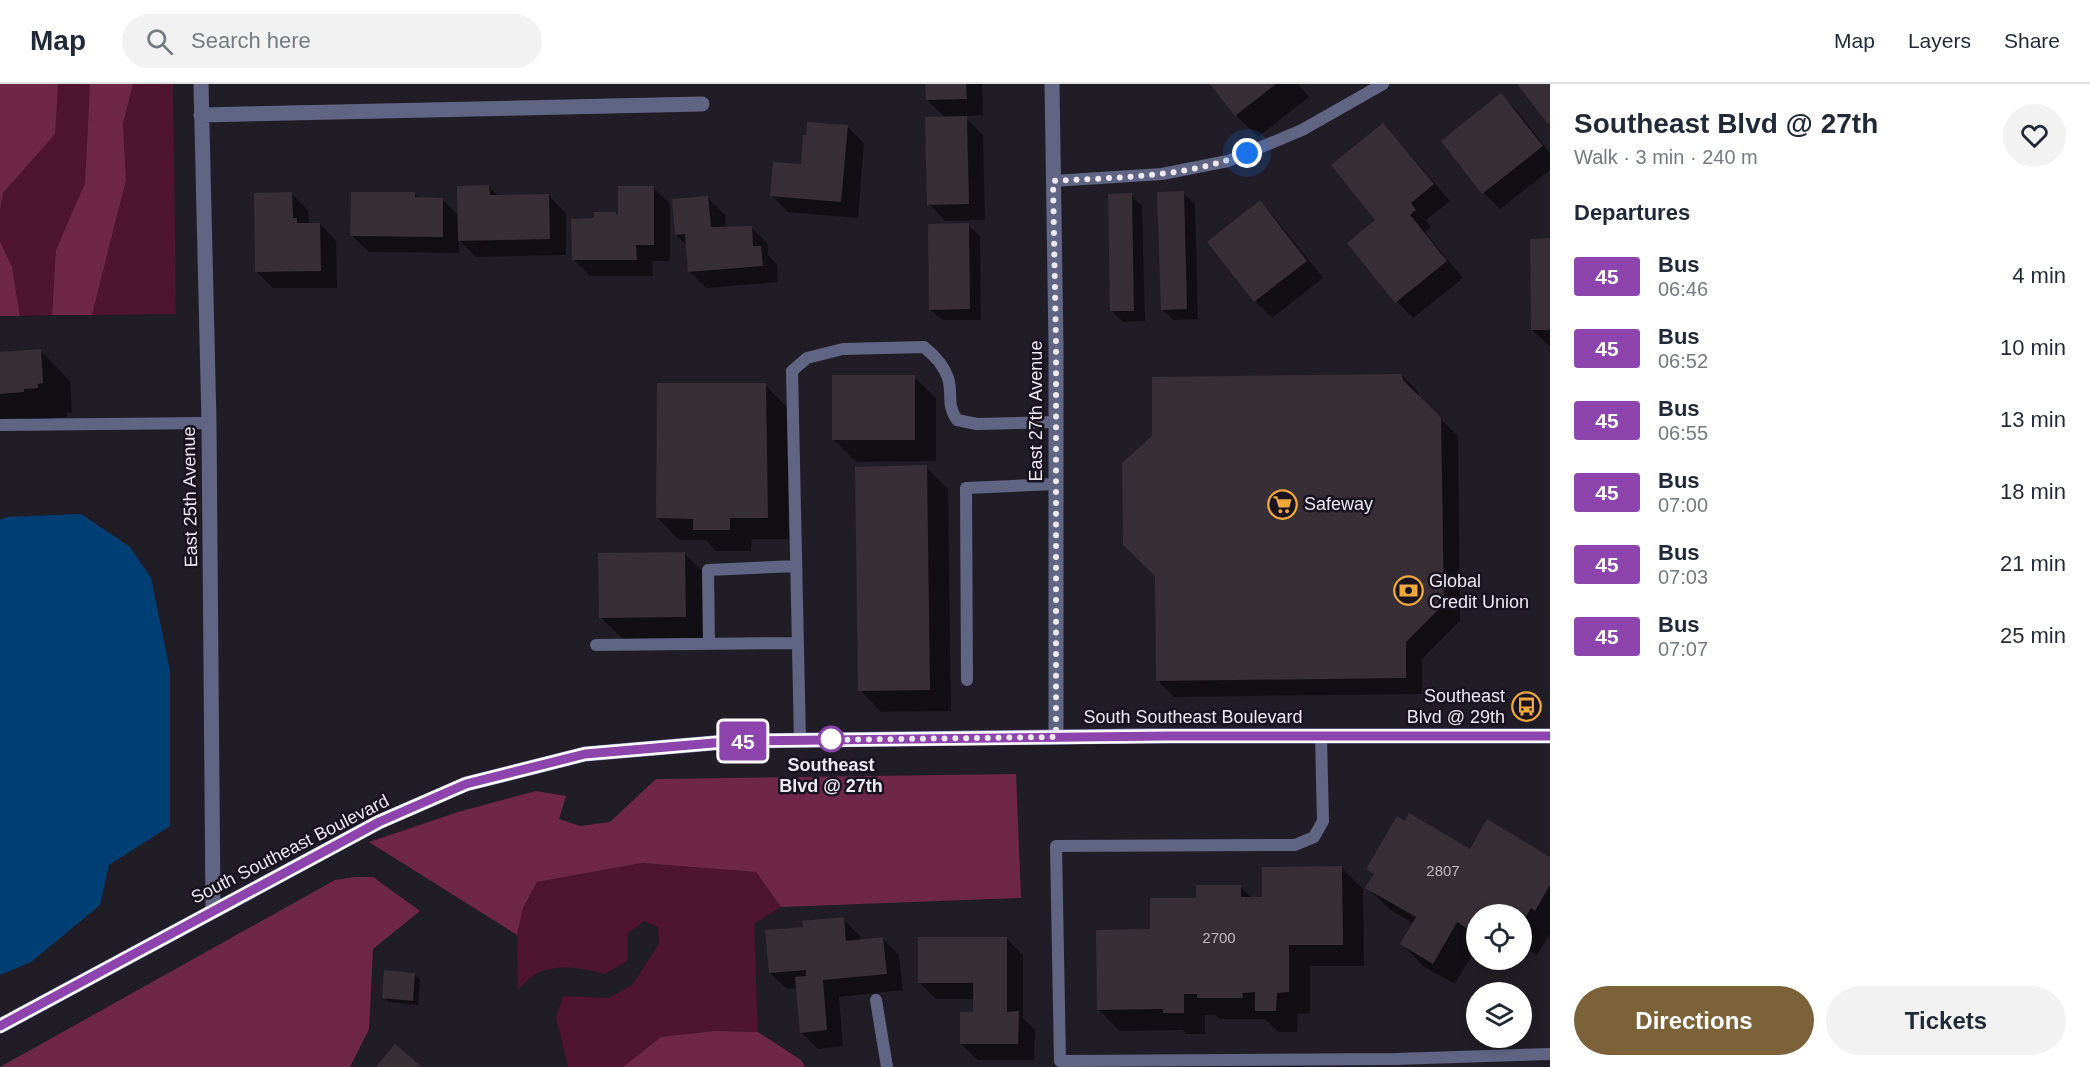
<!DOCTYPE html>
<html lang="en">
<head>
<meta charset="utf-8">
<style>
  :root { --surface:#fff; --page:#f2f2f3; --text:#1f2937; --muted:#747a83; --line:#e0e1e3; --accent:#7c6239 }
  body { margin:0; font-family:Helvetica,sans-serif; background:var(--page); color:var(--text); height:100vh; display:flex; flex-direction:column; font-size:22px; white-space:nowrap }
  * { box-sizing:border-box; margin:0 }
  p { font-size:20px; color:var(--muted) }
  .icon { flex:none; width:33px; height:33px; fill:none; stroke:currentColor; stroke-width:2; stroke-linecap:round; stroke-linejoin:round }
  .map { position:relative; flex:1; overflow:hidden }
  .side { display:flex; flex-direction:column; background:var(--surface); width:540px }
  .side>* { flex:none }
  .badge { padding:0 12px; border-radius:4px; font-size:21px; line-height:39px }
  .controls { position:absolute; left:1466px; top:820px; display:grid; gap:12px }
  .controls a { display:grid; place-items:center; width:66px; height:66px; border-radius:50%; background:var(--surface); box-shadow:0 3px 9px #0003; font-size:30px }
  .you { position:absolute; width:30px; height:30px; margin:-15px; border:4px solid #fff; border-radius:50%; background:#1a73e8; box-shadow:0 0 0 9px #1a73e833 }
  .map>.badge { position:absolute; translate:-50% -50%; box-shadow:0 0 0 3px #fff }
  h2 { padding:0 24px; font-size:22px; line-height:54px }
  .round { display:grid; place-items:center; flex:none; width:63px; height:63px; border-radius:32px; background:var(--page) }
  .headline { display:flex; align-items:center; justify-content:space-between; height:102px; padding:0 24px }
  h1 { font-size:28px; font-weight:600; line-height:45px }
  .cta { display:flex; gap:12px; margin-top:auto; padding:12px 24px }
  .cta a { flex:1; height:69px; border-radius:36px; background:var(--accent); color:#fff; font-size:24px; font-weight:600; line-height:69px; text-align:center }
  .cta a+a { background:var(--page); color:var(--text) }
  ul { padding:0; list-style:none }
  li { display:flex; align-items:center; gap:18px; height:72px; padding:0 24px }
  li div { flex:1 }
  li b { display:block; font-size:22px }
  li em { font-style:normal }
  li .badge { min-width:66px; font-weight:700; text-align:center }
  header { display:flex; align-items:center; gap:36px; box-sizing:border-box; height:84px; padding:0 30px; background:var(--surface); border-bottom:2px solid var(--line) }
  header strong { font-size:28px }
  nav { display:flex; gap:33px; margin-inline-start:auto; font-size:21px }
  .search { width:420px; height:54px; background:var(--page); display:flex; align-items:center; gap:15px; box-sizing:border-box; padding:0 21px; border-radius:33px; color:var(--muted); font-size:22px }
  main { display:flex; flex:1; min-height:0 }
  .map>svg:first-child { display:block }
  .green { fill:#4f142f }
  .forest { fill:#6f2747 }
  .water { fill:#003f74 }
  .shadow { fill:#0007 }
  .building { fill:#382e36 }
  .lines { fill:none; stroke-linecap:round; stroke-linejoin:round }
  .service { stroke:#616584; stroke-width:12 }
  .minor { stroke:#616584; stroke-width:15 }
  .secondary { stroke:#868dbe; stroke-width:15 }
  .line-casing { stroke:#fff; stroke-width:14 }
  .line { stroke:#8e44ad; stroke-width:9 }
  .walk { stroke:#ece9f0; stroke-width:6; stroke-dasharray:0 10.8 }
  .stop-dot { fill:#fff; stroke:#8e44ad; stroke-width:3 }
  .labels { text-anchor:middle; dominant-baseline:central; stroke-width:5; stroke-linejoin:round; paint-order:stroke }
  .number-label { font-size:15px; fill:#bfbac2 }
  .street-label { font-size:18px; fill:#ece9f0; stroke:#18131e }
  .poi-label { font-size:18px; fill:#ece9f0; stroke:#18131e; text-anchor:start }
  .stop-label { font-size:18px; font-weight:bold; fill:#ece9f0; stroke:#18131e }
</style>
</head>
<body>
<header>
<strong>Map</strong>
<div class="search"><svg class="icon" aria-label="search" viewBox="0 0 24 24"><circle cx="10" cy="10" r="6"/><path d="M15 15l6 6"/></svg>Search here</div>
<nav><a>Map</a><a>Layers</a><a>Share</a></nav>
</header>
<main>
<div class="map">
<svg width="1550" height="983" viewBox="0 0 1550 983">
  <rect width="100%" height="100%" fill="#211d27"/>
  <!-- green -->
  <path class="green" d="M58,0H90L85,99L56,166L52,231L20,232L12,183L0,157V125L3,109L54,50Z
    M133,0H173L176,230L92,231L126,96L123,40Z
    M642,779L756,788L781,823L754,840L758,948L714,947L661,953L623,983H568L556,934L563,912L609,914L632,901L659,860L658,843L644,837L627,850V877L605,890C582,884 553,878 531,893C527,896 522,902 518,906L517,851L523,824L537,798Z"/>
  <!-- forest -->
  <path class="forest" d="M0,0H58L55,50L3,109L0,125Z
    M90,0H133L123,40L126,96L92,231H52L56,166L85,99Z
    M0,157L12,183L20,232H0Z
    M1016,690L1021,814L781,823L756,788L642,779L537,798L523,824L517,851L369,758L458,728L536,707L566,712L559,735L580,742L610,738L656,695Z
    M355,793H373L420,827L373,865L369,945L350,983H0L335,796Z
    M714,947L758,948L801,976L805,983H623L661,953Z"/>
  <!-- water -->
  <path class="water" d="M81,430L130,463L151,494L170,587V742L109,781L100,821L31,878L0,891V436L6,433Z"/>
  <!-- shadow -->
  <path class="shadow" d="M927,0H982L983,31L964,32L983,51L985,136L945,137L929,120L946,34L927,16Z
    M1212,0H1298L1309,13L1258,53L1236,31Z
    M1501,11L1518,28L1550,69V86L1500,125L1484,109Z
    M1383,41L1399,58L1450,117L1426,136L1431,143L1425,148L1463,194L1413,234L1397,218L1377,137Z
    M848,43L864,59L858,134L788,128L771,111L802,82Z
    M489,103L499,113L549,112L566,129V171L476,173L459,156V169L369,168L352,152L415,110L420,115H442L459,132Z
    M653,103L670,120V177H652L653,192H590L573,175L596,136L616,129L620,133Z
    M1183,109L1195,120L1198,235L1173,236L1162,225Z
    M292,110L308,126L309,140H320L336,157L337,204H273L257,188Z
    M1131,111L1142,122L1145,237L1123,238L1112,227Z
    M708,114L725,131L726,143H751L768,160V171L777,180L778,198L706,204L689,187L687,162L676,151Z
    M1260,118L1276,135L1323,194L1272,234L1255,217Z
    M968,141L980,152L981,236H942L930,225Z
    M1550,156V262H1549L1532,246Z
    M41,267L70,297L72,328L67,329V333L53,334V337H0V270Z
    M1402,291L1418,308L1419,314L1458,352L1460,537L1422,575V610L1174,613L1157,596Z
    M914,293L936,314V377L856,378L834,356Z
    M765,301L787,323L789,455H752L751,467H716L706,456H679L658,434Z
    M926,383L948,405L951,627L881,628L860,606Z
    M684,469L706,491L707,554L623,555L601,534Z
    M1470,767L1550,775V850L1537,871L1521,862V831H1476V864L1455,900L1423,882L1402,860L1414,840L1389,825L1367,803L1375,791L1368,784Z
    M1342,784L1363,805L1364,882H1310V929L1298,930L1297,948H1278L1265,935H1220L1215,931H1205V950H1186L1183,946L1120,947L1098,925L1151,847L1197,815L1240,802L1253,815H1264Z
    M843,835L860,852L861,857L883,855L899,871L903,906L839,913L843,962L818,965L801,948L797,904L787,905L770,889Z
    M1006,854L1023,871V934L1035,946L1034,976H978L961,960L974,929V915H936L919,898Z
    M415,891L420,896L418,921L389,918L384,913Z"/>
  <!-- building -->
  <path class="building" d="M925,0H966L967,15L926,16Z
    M1210,0H1276L1235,32Z
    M1517,0H1550V38L1548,40Z
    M1501,9L1543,62L1482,110L1441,57Z
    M967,32L969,120L927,121L925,33Z
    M807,38L848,41L841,118L770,112L773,78L801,80L803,51H806Z
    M1383,39L1434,100L1411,119L1416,126L1410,131L1447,177L1395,219L1347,159L1375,136L1331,81Z
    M489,101L490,111L549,110L550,155L458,157L457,102Z
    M618,102H654V161H636L637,176H572L571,135L594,134V128H616V130H618Z
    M1184,107L1187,225L1161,226L1157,108Z
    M292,108L293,134H297V139H320L321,187L255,188L254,109Z
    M351,108H415V113L443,114V153L350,152Z
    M1132,109L1134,227H1110L1108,110Z
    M708,112L711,143L752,142L753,162H761L763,182L688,188L685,150L675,151L672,115Z
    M1260,116L1307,177L1254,218L1207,158Z
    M969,139L970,225L929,226L928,140Z
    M1550,154V246H1531L1530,155Z
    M41,265L43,299L38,300V304L24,305V308L0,310V268Z
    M1402,290L1403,296L1441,334L1444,520L1406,558V594L1156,597L1155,492L1123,461L1122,379L1152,352V293Z
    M832,291H915V356H832Z
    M657,299H766L768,434H730V446H693V435L656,434Z
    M927,381L930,606L858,607L855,383Z
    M685,468L686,533L599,534L598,469Z
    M1409,729L1470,765L1487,735L1550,773V801L1535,827L1531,824L1521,841V831H1476V845L1474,849L1457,838L1433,880L1400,860L1416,833L1365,804L1374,790L1366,785L1397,732L1405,737Z
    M1342,782L1343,861H1289V908L1277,909L1276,927H1255V908L1242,909L1243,914H1197V910H1184V929H1163V925L1097,926L1096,846L1150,845V814H1196V801H1241V813H1262V783Z
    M844,833L846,857L883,853L887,890L823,896L827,946L800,949L795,893L806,892V886L769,889L765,846L803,843L802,837Z
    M918,853H1007V928L1019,927L1018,960H960V928H973V899H918Z
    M384,886L415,889L413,917L382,914Z
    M395,960L422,983H376Z"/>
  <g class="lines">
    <!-- service -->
    <path class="service" d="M1053,97L1162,90L1228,77L1302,46L1383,0
      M0,341L209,339
      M709,560L708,486L796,482
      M596,561L798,559
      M967,596L966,404L1056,400
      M1321,652L1323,737L1314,753L1295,761L1056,762L1060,977L1395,975L1550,970
      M800,656L792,287L807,274L843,265L924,263C934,271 944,282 948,294C953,310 946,320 957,336L977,340L1056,338
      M876,916L887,983"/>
    <!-- minor -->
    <path class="minor" d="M201,0L209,339L213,826
      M1052,0L1056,262V653
      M201,31L702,20"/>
    <!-- secondary -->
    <path class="secondary" d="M0,942L379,738L466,700L585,670L737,657L1146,652H1550"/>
  </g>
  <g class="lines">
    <defs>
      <path id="line" d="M0,942L379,738L466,700L585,670L737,657L1168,652H1550"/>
    </defs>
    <!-- line casing -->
    <use href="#line" class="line-casing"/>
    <!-- line -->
    <use href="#line" class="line"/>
    <!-- walk -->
    <path class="walk" d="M831,655L823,656L1056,653V262L1053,97C1117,93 1187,94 1247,69"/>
  </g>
  <!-- icons -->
  <defs>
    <symbol id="supermarket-ring" viewBox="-11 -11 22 22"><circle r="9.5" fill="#18131e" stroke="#eea83c" stroke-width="1.5"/><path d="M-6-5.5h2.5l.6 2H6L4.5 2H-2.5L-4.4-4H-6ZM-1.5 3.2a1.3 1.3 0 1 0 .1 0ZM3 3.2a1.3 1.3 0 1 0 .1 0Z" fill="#eea83c"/></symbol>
    <symbol id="bank-ring" viewBox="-11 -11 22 22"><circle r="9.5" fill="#18131e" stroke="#eea83c" stroke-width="1.5"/><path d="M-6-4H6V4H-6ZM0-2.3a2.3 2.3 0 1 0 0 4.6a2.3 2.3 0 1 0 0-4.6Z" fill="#eea83c"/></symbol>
    <symbol id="bus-ring" viewBox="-11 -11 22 22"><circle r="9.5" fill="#18131e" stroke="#eea83c" stroke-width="1.5"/><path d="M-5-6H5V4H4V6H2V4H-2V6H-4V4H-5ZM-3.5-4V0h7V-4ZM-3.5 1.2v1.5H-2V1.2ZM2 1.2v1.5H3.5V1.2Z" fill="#eea83c"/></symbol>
  </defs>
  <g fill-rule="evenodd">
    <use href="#supermarket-ring" x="1266" y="404" width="33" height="33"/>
    <use href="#bank-ring" x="1392" y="490" width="33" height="33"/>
    <use href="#bus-ring" x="1510" y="606" width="33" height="33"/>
  </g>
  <!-- markers -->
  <circle class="stop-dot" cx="831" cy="655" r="12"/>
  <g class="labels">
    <!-- number labels -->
    <g class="number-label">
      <text x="1443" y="786">2807</text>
      <text x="1219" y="853">2700</text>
    </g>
    <!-- street labels -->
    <g class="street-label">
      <text transform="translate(1036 327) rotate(-90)">East 27th Avenue</text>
      <text transform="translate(190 413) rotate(-91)">East 25th Avenue</text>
      <text x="1193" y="633">South Southeast Boulevard</text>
      <text transform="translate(290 765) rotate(-27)">South Southeast Boulevard</text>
    </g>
    <!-- poi labels -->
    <g class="poi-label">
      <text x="1304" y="420">Safeway</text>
      <text x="1429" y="497">Global<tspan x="1429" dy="21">Credit Union</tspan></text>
      <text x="1505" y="612" text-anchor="end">Southeast<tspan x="1505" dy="21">Blvd @ 29th</tspan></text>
    </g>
    <!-- stop labels -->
    <g class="stop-label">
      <text x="831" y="681">Southeast<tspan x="831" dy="21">Blvd @ 27th</tspan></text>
    </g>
  </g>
</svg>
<div class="controls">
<a><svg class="icon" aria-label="locate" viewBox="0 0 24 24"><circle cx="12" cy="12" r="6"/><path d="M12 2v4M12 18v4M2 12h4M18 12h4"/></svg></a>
<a><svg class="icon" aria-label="layers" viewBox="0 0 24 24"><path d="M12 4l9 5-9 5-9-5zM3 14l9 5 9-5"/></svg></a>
</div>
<div class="you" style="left:1247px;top:69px"></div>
<b class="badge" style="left:743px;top:657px;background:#8e44ad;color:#fff">45</b>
</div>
<section class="side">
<div class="headline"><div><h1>Southeast Blvd @ 27th</h1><p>Walk · 3 min · 240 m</p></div><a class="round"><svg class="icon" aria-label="heart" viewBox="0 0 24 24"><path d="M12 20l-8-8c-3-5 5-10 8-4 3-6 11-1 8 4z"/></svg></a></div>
<h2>Departures</h2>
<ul>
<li><span class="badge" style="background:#8e44ad;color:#fff">45</span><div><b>Bus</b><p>06:46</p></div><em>4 min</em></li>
<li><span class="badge" style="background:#8e44ad;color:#fff">45</span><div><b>Bus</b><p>06:52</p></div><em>10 min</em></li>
<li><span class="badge" style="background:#8e44ad;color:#fff">45</span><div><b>Bus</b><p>06:55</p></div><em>13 min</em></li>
<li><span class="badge" style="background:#8e44ad;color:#fff">45</span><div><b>Bus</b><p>07:00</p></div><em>18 min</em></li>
<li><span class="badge" style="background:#8e44ad;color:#fff">45</span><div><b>Bus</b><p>07:03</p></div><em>21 min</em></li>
<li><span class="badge" style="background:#8e44ad;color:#fff">45</span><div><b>Bus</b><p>07:07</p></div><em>25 min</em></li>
</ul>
<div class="cta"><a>Directions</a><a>Tickets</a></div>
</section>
</main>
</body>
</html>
